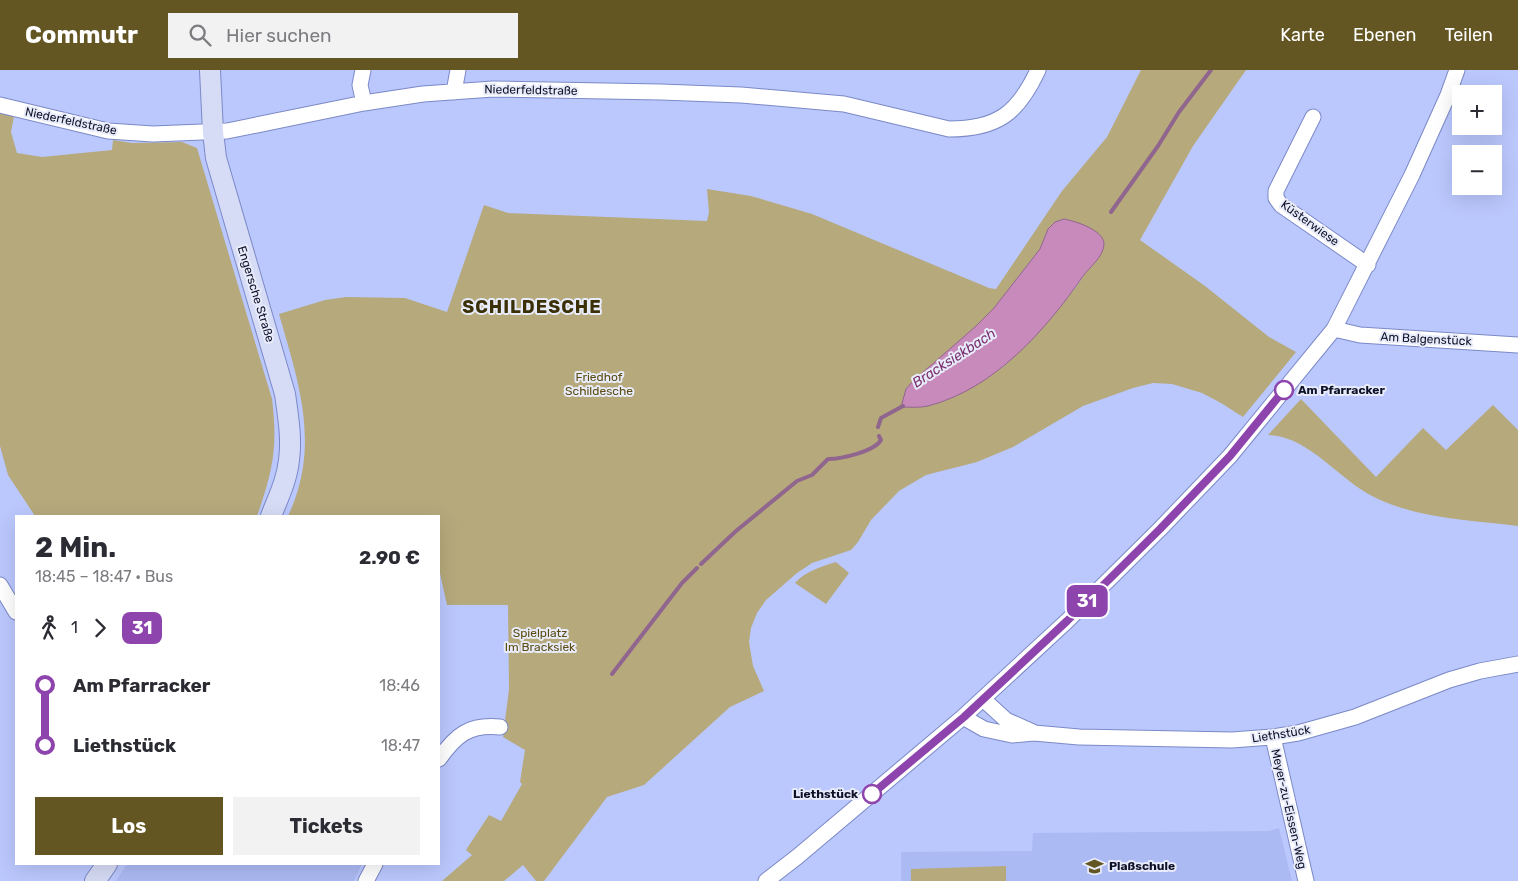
<!DOCTYPE html>
<html lang="de">
<head>
<meta charset="utf-8">
<style>
  :root { --surface:#fff; --page:#f2f2f3; --text:#2b2b33; --muted:#7c7c81; --accent:#635622 }
  body { margin:0; font-family:Rubik,sans-serif; background:var(--page); color:var(--text); height:100vh; display:flex; flex-direction:column; font-size:19px; white-space:nowrap }
  * { box-sizing:border-box; margin:0 }
  p { font-size:16px; color:var(--muted) }
  .icon { flex:none; width:28px; height:28px; fill:none; stroke:currentColor; stroke-width:2; stroke-linecap:round; stroke-linejoin:round }
  .map { position:relative; flex:1; overflow:hidden }
  .drawer { position:absolute; left:15px; top:445px; width:425px; height:350px; display:flex; flex-direction:column; background:var(--surface); border-radius:0px; box-shadow:0 5px 20px #0002 }
  .drawer>* { flex:none }
  .badge { padding:0 10px; border-radius:8px; font-size:18px; line-height:32px }
  .fabs { position:absolute; left:1452px; top:15px; display:grid; gap:10px }
  .fabs a { display:grid; place-items:center; width:50px; height:50px; border-radius:0px; background:var(--surface); box-shadow:0 5px 20px #0002; font-size:25px }
  .map>.badge { position:absolute; translate:-50% -50%; box-shadow:0 0 0 2px #fff }
  .legs { display:flex; align-items:center; gap:8px; height:55px; padding:0 20px; font-size:16px }
  .legs p { margin-inline-start:auto }
  .overview { display:flex; align-items:center; justify-content:space-between; height:85px; padding:0 20px }
  h1 { font-size:28px; font-weight:700; line-height:38px }
  .primary-button { display:flex; gap:10px; margin-top:auto; padding:10px 20px }
  .primary-button a { flex:1; height:58px; border-radius:0px; background:var(--accent); color:#fff; font-size:20px; font-weight:700; line-height:58px; text-align:center }
  .primary-button a+a { background:var(--page); color:var(--text) }
  ul { padding:0 20px; list-style:none }
  li { display:flex; align-items:center; gap:18px; height:60px; font-size:19px }
  li i { display:grid; place-items:center; width:8px; height:100%; margin:0 6px; background:currentColor }
  li i::after { content:''; width:12px; height:12px; margin:-6px; border:4px solid; border-radius:50%; background:var(--surface) }
  li p { margin-inline-start:auto }
  li:first-child i { background:linear-gradient(#0000 50%,currentColor 0) }
  li:last-child i { background:linear-gradient(currentColor 50%,#0000 0) }
  header { display:flex; align-items:center; gap:30px; box-sizing:border-box; height:70px; padding:0 25px; background:var(--accent); color:#fff }
  header strong { font-size:24px }
  nav { display:flex; gap:28px; margin-inline-start:auto; font-size:18px }
  .search { width:350px; height:45px; background:var(--page); display:flex; align-items:center; gap:12px; box-sizing:border-box; padding:0 18px; border-radius:0px; color:var(--muted); font-size:19px }
  .map>svg:first-child { display:block }
  .built { fill:#acbaf3 }
  .green { fill:#b6a97c; fill-rule:evenodd }
  .water { fill:#c88abb; stroke:#90668f }
  .lines { fill:none; stroke-linecap:round; stroke-linejoin:round }
  .stream { stroke:#90668f; stroke-width:4 }
  .minor-casing { stroke:#7b89c7; stroke-width:17 }
  .secondary-casing { stroke:#7b89c7; stroke-width:22 }
  .minor { stroke:#fff; stroke-width:15 }
  .secondary { stroke:#d7dcf6; stroke-width:20 }
  .line-1-casing { stroke:#fff; stroke-width:11 }
  .line-1 { stroke:#8e44ad; stroke-width:8 }
  .stop-1-dot { fill:#fff; stroke:#8e44ad; stroke-width:2.5 }
  .labels { text-anchor:middle; dominant-baseline:central; stroke-width:4; stroke-linejoin:round; paint-order:stroke }
  .street-label { font-size:12px; fill:#0d1128; stroke:#e8ebf9 }
  .park-label { font-size:12px; fill:#5c4c10; stroke:#e8ebf9 }
  .stop-label { font-size:12px; font-weight:bold; fill:#0d1128; stroke:#e8ebf9; text-anchor:start }
  .poi-label { font-size:12px; font-weight:bold; fill:#0d1128; stroke:#e8ebf9; text-anchor:start }
  .water-label { font-size:14px; font-style:italic; fill:#7a306e; stroke:#e8ebf9 }
  .district-label { font-size:18px; font-weight:bold; letter-spacing:1px; fill:#3b3005; stroke:#e8ebf9 }
</style>
</head>
<body>
<header>
<strong>Commutr</strong>
<div class="search"><svg class="icon" aria-label="search" viewBox="0 0 24 24"><circle cx="10" cy="10" r="6"/><path d="M15 15l6 6"/></svg>Hier suchen</div>
<nav><a>Karte</a><a>Ebenen</a><a>Teilen</a></nav>
</header>
<div class="map">
<svg width="1518" height="811" viewBox="0 0 1518 811">
  <rect width="100%" height="100%" fill="#bbc8fd"/>
  <!-- built -->
  <path class="built" d="M1279,758L1292,811H901V782L1032,781L1033,763L1269,761Z
    M127,794H362L354,811H116Z"/>
  <!-- green -->
  <path class="green" d="M1141,0H1246L1193,76L1140,170L1205,216L1269,267L1296,282L1243,347L1221,333L1202,323L1172,314L1153,313L1133,318L1083,336L1013,377L977,392L926,405L899,421L871,450L858,472L851,480L812,493L797,503L766,530L757,543L751,558L749,572L753,596L764,621L730,637L644,715L607,727L544,811H536L523,795L504,811H442L472,785L466,780L489,745L501,751L522,714L520,712L525,680L503,667L509,619L508,535H447L439,499V446H288C321,376 299,314 279,244L325,230L346,227L405,228L447,242L484,135L508,143L707,151L709,142L707,119L751,126L812,144L989,218L996,219L1062,121L1107,67ZM1048,159L1086,202L1076,217L1003,297L949,329L975,257L994,238L1040,179Z
    M0,43L14,46L11,62L17,83L42,87L112,80L113,70L132,73L182,72L197,78L272,329C278,377 273,401 257,446H35L8,405L0,376Z
    M1301,329L1376,407L1423,358L1446,380L1493,335L1518,360V456C1471,450 1420,449 1376,428C1339,411 1311,367 1268,365Z
    M836,492L849,503L826,534L795,513C806,501 820,497 836,492Z
    M1006,796V811H911V799Z"/>
  <!-- water -->
  <path class="water" d="M1064,149C1075,151 1104,160 1104,174C1104,186 1090,197 1083,206C1046,260 994,319 928,336C919,338 909,337 901,337L906,319L914,310L975,257L994,238L1040,179L1048,159L1055,152Z"/>
  <g class="lines">
    <!-- stream -->
    <path class="stream" d="M1111,142L1158,76L1179,42L1211,0
      M878,357L881,348L903,336
      M701,494L736,461L797,411L812,405L828,389C842,389 875,381 881,370L879,366
      M612,604L682,513L697,498"/>
    <defs>
      <path id="minor" d="M363,0L360,15L364,33
        M454,22L458,0
        M0,35L108,61L153,64L227,61L364,33L423,24L493,19L661,22L741,25L844,34L949,59C998,59 1018,43 1038,0
        M1313,47L1276,121V128L1281,135L1368,195
        M1334,259L1360,265L1518,275
        M0,515L16,542
        M983,629L1006,650L1033,662
        M963,647L984,659L1012,665L1034,663L1079,667L1232,670L1273,667L1298,663L1355,647L1449,610L1480,601L1518,594
        M1273,667L1306,811
        M439,689C456,665 469,654 500,657
        M366,811L375,794
        M766,811L797,787L963,647L1067,551L1160,459L1230,386L1334,259L1412,105L1448,25L1457,0"/>
      <path id="secondary" d="M210,0L213,62L216,88L285,324C288,346 292,368 289,390C287,410 278,428 271,446
        M95,811L107,794"/>
    </defs>
    <!-- minor casing -->
    <use href="#minor" class="minor-casing"/>
    <!-- secondary casing -->
    <use href="#secondary" class="secondary-casing"/>
    <!-- minor -->
    <use href="#minor" class="minor"/>
    <!-- secondary -->
    <use href="#secondary" class="secondary"/>
  </g>
  <g class="lines">
    <defs>
      <path id="line-1" d="M872,724L964,647L1067,551L1160,459L1230,386L1284,320"/>
    </defs>
    <!-- line-1 casing -->
    <use href="#line-1" class="line-1-casing"/>
    <!-- line-1 -->
    <use href="#line-1" class="line-1"/>
  </g>
  <!-- icons -->
  <defs>
    <symbol id="school-bare" viewBox="-9 -9 18 18"><path d="M0-5L7-2L0 1L-7-2ZM-4 1L0 2.5L4 1V4Q0 6-4 4Z" fill="#635622" stroke="#e8ebf9" stroke-width="2.5" paint-order="stroke"/></symbol>
  </defs>
  <g fill-rule="evenodd">
    <use href="#school-bare" x="1082" y="784" width="25" height="25"/>
  </g>
  <!-- markers -->
  <g class="stop-1-dot">
    <circle cx="1284" cy="320" r="9"/>
    <circle cx="872" cy="724" r="9"/>
  </g>
  <g class="labels">
    <!-- street labels -->
    <g class="street-label">
      <text transform="translate(531 20) rotate(1)">Niederfeldstraße</text>
      <text transform="translate(71 51) rotate(12)">Niederfeldstraße</text>
      <text transform="translate(1310 153) rotate(36)">Küsterwiese</text>
      <text transform="translate(256 224) rotate(73)">Engersche Straße</text>
      <text transform="translate(1426 269) rotate(3)">Am Balgenstück</text>
      <text transform="translate(1281 664) rotate(-9)">Liethstück</text>
      <text transform="translate(1289 739) rotate(77)">Meyer-zu-Eissen-Weg</text>
    </g>
    <!-- park labels -->
    <g class="park-label">
      <text x="599" y="307">Friedhof<tspan x="599" dy="14">Schildesche</tspan></text>
      <text x="540" y="563">Spielplatz<tspan x="540" dy="14">Im Bracksiek</tspan></text>
    </g>
    <!-- stop labels -->
    <g class="stop-label">
      <text x="1298" y="320">Am Pfarracker</text>
      <text x="858" y="724" text-anchor="end">Liethstück</text>
    </g>
    <!-- poi labels -->
    <g class="poi-label">
      <text x="1109" y="796">Plaßschule</text>
    </g>
    <!-- water labels -->
    <g class="water-label">
      <text transform="translate(954 288) rotate(-33)">Bracksiekbach</text>
    </g>
    <!-- district labels -->
    <g class="district-label">
      <text x="532" y="237">SCHILDESCHE</text>
    </g>
  </g>
</svg>
<div class="fabs">
<a>+</a>
<a>−</a>
</div>
<b class="badge" style="left:1087px;top:531px;background:#8e44ad;color:#fff">31</b>
<section class="drawer">
<div class="overview"><div><h1>2 Min.</h1><p>18:45 – 18:47 · Bus</p></div><b>2.90 €</b></div>
<div class="legs"><svg class="icon" aria-label="walk" viewBox="0 0 24 24"><circle cx="13" cy="4" r="2"/><path d="M13 8l-2 6 4 7M11 14l-3 7M7 12l3-4h3l4 4"/></svg>1<svg class="icon" aria-label="forward" viewBox="0 0 24 24"><path d="M9 5l7 7-7 7"/></svg><b class="badge" style="background:#8e44ad;color:#fff">31</b></div>
<ul>
<li><i style="color:#8e44ad"></i><b>Am Pfarracker</b><p>18:46</p></li>
<li><i style="color:#8e44ad"></i><b>Liethstück</b><p>18:47</p></li>
</ul>
<div class="primary-button"><a>Los</a><a>Tickets</a></div>
</section>
</div>
</body>
</html>
